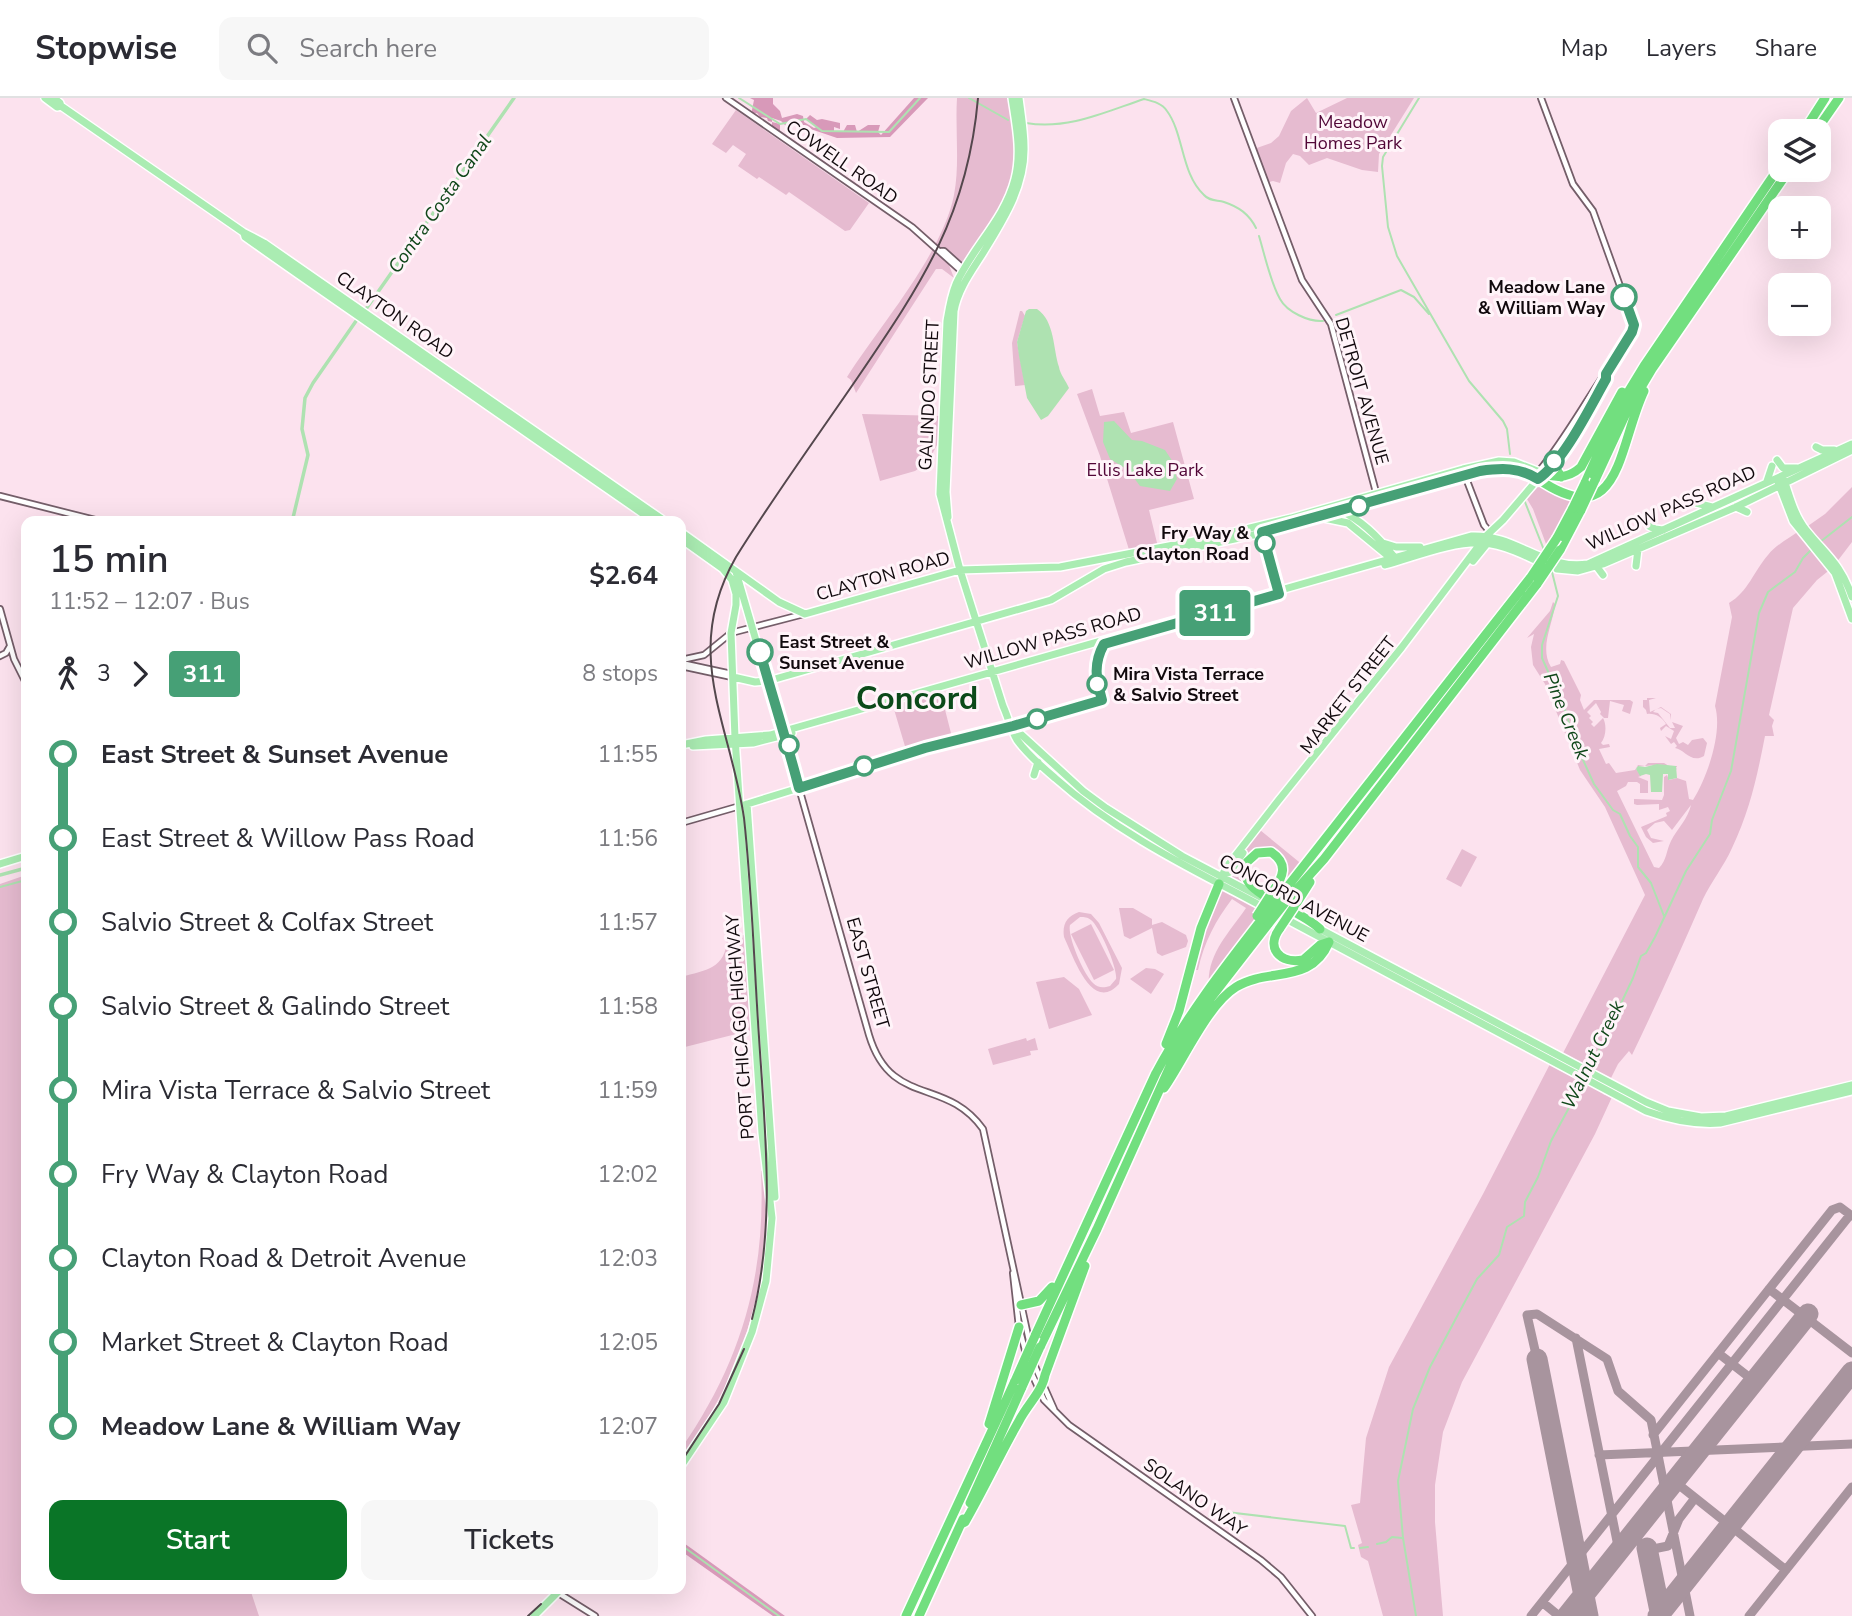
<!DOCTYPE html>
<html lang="en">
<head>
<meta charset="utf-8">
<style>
  :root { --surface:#fff; --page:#f7f7f7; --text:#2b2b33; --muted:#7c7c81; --line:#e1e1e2; --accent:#0a7527 }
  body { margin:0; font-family:"Nunito Sans",sans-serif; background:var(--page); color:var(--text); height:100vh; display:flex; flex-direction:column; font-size:26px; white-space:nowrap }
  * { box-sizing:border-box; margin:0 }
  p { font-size:23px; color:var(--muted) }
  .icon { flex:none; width:38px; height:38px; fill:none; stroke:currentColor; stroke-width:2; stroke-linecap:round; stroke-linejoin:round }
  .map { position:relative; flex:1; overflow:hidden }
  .panel { position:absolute; left:21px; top:418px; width:665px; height:1078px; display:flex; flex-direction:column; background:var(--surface); border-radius:14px; box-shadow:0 7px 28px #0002 }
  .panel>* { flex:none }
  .badge { padding:0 14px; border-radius:5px; font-size:24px; line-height:46px }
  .buttons { position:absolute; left:1768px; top:21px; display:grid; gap:14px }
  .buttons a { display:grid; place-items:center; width:63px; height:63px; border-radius:14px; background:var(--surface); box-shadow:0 7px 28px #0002; font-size:35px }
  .map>.badge { position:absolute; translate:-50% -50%; box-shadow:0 0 0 4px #fff }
  .legs { display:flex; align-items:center; gap:10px; height:77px; padding:0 28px; font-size:23px }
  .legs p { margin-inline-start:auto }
  .summary { display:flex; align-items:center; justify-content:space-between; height:119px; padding:0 28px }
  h1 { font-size:38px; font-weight:600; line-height:52px }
  .primary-button { display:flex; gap:14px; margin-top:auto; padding:14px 28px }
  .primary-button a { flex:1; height:80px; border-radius:14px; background:var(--accent); color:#fff; font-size:28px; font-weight:600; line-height:80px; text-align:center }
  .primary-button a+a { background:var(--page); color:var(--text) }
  ul { padding:0 28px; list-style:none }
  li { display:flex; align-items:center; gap:24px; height:84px; font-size:26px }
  li i { display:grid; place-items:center; width:10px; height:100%; margin:0 9px; background:currentColor }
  li i::after { content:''; width:18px; height:18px; margin:-9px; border:5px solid; border-radius:50%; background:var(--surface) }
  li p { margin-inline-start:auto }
  li:first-child i { background:linear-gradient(#0000 50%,currentColor 0) }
  li:last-child i { background:linear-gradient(currentColor 50%,#0000 0) }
  header { display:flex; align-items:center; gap:42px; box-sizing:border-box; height:98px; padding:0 35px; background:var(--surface); border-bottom:2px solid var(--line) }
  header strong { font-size:33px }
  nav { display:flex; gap:38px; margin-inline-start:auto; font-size:24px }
  .search { width:490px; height:63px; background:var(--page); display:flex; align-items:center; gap:18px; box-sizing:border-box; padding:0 24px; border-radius:14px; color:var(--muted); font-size:26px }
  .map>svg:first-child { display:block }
  .green { fill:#e6bbd0; fill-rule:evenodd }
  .forest { fill:#d899b9 }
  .water { fill:#aee2b1 }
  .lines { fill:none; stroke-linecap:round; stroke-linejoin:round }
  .stream { stroke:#aee2b1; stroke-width:2 }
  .canal { stroke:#aee2b1; stroke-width:3.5 }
  .taxiway { stroke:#a8949e; stroke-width:9 }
  .runway { stroke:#a8949e; stroke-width:21 }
  .minor-casing { stroke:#745e69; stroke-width:8 }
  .major-casing { stroke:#fff; stroke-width:10 }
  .highway-casing { stroke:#fff; stroke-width:12 }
  .minor { stroke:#fff; stroke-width:4.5 }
  .major { stroke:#aaecb2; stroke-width:7 }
  .highway { stroke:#72df7f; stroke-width:9 }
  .rail { stroke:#54474d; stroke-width:2 }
  .highway-bridge-casing { stroke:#fff; stroke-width:12; stroke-linecap:butt }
  .highway-bridge { stroke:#72df7f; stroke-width:9 }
  .line-1-casing { stroke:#fff; stroke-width:16 }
  .line-1 { stroke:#46a076; stroke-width:10 }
  .stop-1-dot { fill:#fff; stroke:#46a076; stroke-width:3.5 }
  .labels { text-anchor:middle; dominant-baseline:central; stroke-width:6; stroke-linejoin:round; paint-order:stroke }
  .park-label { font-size:18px; fill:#510637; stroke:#fff4f9 }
  .street-label { font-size:18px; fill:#11090d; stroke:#fff4f9 }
  .stop-label { font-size:18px; font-weight:bold; fill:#11090d; stroke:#fff4f9; text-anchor:end }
  .water-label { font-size:19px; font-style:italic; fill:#10471a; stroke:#fff4f9 }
  .town-label { font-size:32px; font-weight:bold; fill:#0b4a19; stroke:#fff4f9 }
</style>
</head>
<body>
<header>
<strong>Stopwise</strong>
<div class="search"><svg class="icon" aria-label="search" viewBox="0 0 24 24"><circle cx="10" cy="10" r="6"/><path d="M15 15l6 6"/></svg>Search here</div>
<nav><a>Map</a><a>Layers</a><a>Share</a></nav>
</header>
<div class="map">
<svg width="1852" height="1518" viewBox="0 0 1852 1518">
  <rect width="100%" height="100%" fill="#fce2ee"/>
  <!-- green -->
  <path class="green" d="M957,0H1012L1019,48L1011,93L965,172L947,162L954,180L942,171H936L856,295L851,282L847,279C880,227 942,157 954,97C960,66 955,32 957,0Z
    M1307,0L1316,15L1347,0H1414L1379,56L1378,74L1362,72L1327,60L1309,67L1300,58L1293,56L1286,65L1280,85L1273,83L1266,85L1254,51L1271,45L1279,38L1291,13Z
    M736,12L869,105L850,132L845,133L789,94L786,97L759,79L757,81L738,68L746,56L733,47L726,55L712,46Z
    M1020,213H1022L1025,218L1017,244L1025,287L1015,288L1012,245Z
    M1092,291L1100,318L1124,314L1131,335L1173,324L1194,401L1149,412L1158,449L1130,455L1100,358L1077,296Z
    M862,316L943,318L942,343L937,347L928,364L915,373L880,383Z
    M1538,381L1573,400L1549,454L1533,411L1524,396Z
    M1852,389V444L1836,465L1805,430L1825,416Z
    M1799,433L1832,470L1817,482L1793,510L1769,617L1774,622L1772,628L1774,638H1765C1757,679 1750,712 1732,750C1724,768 1711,784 1703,801C1680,854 1657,905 1632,957L1629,953L1618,966L1603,996L1612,999L1595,1036L1462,1284L1443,1334L1435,1387V1424L1443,1518H1383L1368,1463L1361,1459L1358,1447L1362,1445L1351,1407L1360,1405L1366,1340L1389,1269L1483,1096L1550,966L1560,971L1567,960L1562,957L1645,797L1605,709L1580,672L1545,586L1533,567L1531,549L1534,536L1527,540L1550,513L1553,504L1555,506C1553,527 1539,549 1551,569L1560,566L1561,562L1564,563L1581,597L1580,602L1584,612L1594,602H1630L1633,604L1630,616L1622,613L1624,607L1610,603L1608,620H1604L1600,616L1601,614L1596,605L1587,614L1591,618L1589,620L1593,624L1591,626L1594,629L1603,620C1607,627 1606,639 1601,645L1603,647L1609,646L1610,649L1599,651L1606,666L1609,665L1616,675L1635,672L1638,667L1645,668L1648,665H1664L1669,668H1677V670L1675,674L1677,669C1669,669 1662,666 1655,667C1648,667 1645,669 1638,668L1636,671L1641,678L1638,679L1648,683V695H1640V686L1637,684H1628L1626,688L1617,693L1654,769L1659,770C1667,762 1666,753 1671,743C1677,731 1688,721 1691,707L1672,732L1664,723L1655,725L1647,732L1651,740L1664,743L1653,745L1646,739L1641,729L1667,718L1666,715L1670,713L1668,709L1659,712V706L1637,707L1634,706V701L1662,702L1664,697V679L1667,677L1669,682L1677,680L1686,683L1689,701L1693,702C1707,680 1723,634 1715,608L1732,519L1729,505C1748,494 1754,473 1768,457C1776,447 1789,440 1799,433Z
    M940,592L953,643L907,655L893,608Z
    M1647,600H1656L1649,602L1650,614L1661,609L1671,616V622L1670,616L1661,610L1656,611L1653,614L1658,615L1670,630H1675L1672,624L1683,628L1676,640L1679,646L1683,644L1688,647L1692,642L1703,640L1707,645L1704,658C1691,666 1684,651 1675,650L1677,648L1674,644L1671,646L1665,638L1671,641L1674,633L1666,628L1661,633L1660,630L1666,626C1662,619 1655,615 1647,616L1646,612L1643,609V602H1647Z
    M1260,732L1304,768L1276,803L1225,781ZM1263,753L1283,769L1269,799L1245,778L1257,755Z
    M1462,751L1477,759L1461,789L1446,781Z
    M26,777V1491H250L259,1518H0V786Z
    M1219,786L1261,811L1209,889C1206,857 1229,835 1246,810L1232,801C1216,822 1204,844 1198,872H1190Z
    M1119,810H1133L1152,821V827L1162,824L1186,837L1188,843L1186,849L1162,858L1157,855L1152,830L1130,841L1124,838Z
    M1079,814L1091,816L1099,825L1122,870L1119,886C1092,916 1073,858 1064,839C1062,826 1067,818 1079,814ZM1080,819C1085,819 1087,819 1091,822C1100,829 1118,871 1116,881L1110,888C1103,890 1098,890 1093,885C1084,877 1067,838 1070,827Z
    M1091,826L1114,872L1094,882L1071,836Z
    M750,836L756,931L681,950V879C706,872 726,871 727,840Z
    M1146,870L1155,871L1164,876L1151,896L1130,881Z
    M1064,879L1079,891L1092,917L1049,931L1036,884Z
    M1026,940L1027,943L1035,940L1038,952L1030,953L1031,957L993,967L988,951Z
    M767,1072C768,1185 749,1268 681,1360V1351C741,1264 766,1179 761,1073Z"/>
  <!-- forest -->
  <path class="forest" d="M750,0H773V6L780,13L782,20L797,16L803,18L804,24L814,30L817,29L806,21L810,17L817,22L822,21L840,25V31L834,29V34H843L847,27H855L857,34L868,27H880L878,34L881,37L914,0H928L890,39L837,40L793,25L788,30L781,23L772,20V24L780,26V33L772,32V24L768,23L767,20L760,19L757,15L751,17L754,2Z
    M681,1443L688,1448L785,1518H773L681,1453Z"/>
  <!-- water -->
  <path class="water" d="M1029,211H1037C1055,223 1053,251 1059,269C1060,276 1066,283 1069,290L1048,318L1041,322L1027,300L1019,258L1017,244L1026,213Z
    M1114,323L1132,342L1142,343L1165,352L1171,361L1177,381L1170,393L1140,388L1128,372L1110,361L1103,344L1104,324Z
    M1657,666L1676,668L1677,680L1668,682V676H1663L1662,694H1651L1650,677L1646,676L1640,678L1636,671L1638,668L1645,669Z"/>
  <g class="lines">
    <!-- stream -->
    <path class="stream" d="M739,0L780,26L806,21L822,33L889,34L920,0
      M969,0L1008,22
      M1419,0L1383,59L1382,68L1388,129L1397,158L1469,283L1503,323L1507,331L1510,356
      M1026,25C1068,32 1105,14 1144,1C1152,3 1162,5 1167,13C1184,36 1181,76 1204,97C1209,103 1216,102 1224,104C1239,109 1249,116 1256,130
      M1259,138C1265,158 1270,183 1280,201C1287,214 1309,224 1323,223
      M1336,217L1401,192L1414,199L1429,216
      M1525,404L1544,452
      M1820,444L1852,419
      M1551,470L1558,498L1542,547V560L1566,614L1573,640L1594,686L1613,712L1620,716L1630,738L1638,749V769L1651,785L1664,818
      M0,789L26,782
      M1590,971L1633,880L1641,858L1646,855L1655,839L1686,773L1710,736L1712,722L1731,673L1759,515L1768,494L1795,474L1803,460L1813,450
      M1209,1418L1214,1413H1218L1345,1428L1351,1450H1354
      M1377,1446L1386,1444L1392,1439L1402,1440
      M681,1447L779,1518
      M1360,1450L1368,1449
      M1416,1518L1403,1440L1398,1383L1413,1311L1430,1269L1477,1181L1499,1157L1507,1129L1524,1118L1525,1104L1538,1079L1551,1043L1584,982"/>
    <!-- canal -->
    <path class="canal" d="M366,211L514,0
      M292,424L308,357L302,331L305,300L313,285L356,223
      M0,777L26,770"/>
    <!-- taxiway -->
    <path class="taxiway" d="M1769,1191L1852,1255
      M1576,1240L1619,1453
      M1718,1255L1754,1283
      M1537,1261L1527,1217L1537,1216L1607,1261L1618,1293L1651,1322L1690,1518
      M1852,1272L1847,1280L1852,1275
      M1653,1337L1832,1112L1840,1109L1852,1118
      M1599,1357L1852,1346
      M1674,1383L1786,1472
      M1648,1452L1668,1448L1679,1421L1695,1400
      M1542,1504L1559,1518
      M1531,1518L1850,1117
      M1749,1518L1852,1389"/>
    <!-- runway -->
    <path class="runway" d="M1537,1261L1588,1518
      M1647,1450L1661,1518
      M1567,1518L1808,1216
      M1658,1518L1852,1274"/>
    <defs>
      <path id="minor" d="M726,0L912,129L968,179
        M1234,0L1302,182L1331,226L1377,398
        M941,153H944L964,171
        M1539,373C1562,345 1580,313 1600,283C1612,265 1628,248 1634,227L1593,113L1573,86L1541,0
        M1464,375L1484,427L1490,434
        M1545,376L1570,343L1606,277
        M0,398L103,424
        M0,511L14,561L26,585
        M0,558L6,555L10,548
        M681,562L704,557L731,535L804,516
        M681,565L727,575L732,578
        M681,568L732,579
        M1012,628L924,650L799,690L869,937C891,1010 945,978 983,1031L1030,1247
        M681,725L740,708
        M1013,1175L1019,1229L1026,1256
        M1034,1266L1054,1311
        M1031,1274L1044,1302L1069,1327L1261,1462L1281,1479L1312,1518
        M552,1491L595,1518"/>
      <path id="major" d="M45,0L57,9L61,8L243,134L264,145L666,424
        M54,0L60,5L61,8
        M1012,0C1016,27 1022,54 1015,81C1005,121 972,150 956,186C951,198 949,211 947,223L940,396L960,472L1003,608C1008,619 1011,632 1017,642C1027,656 1042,669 1055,680C1109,728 1173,762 1237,795L1646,1013C1671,1022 1694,1027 1720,1025L1852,993
        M244,135L245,139L299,177L655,424
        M1816,349L1822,352H1834
        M1777,362L1783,370H1797
        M1784,382C1790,399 1794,417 1806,432C1826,457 1841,466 1852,499
        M1767,383L1772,368
        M1778,384L1793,423L1835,475L1852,521
        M1696,405L1712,409
        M1736,409L1747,414
        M1341,413C1362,422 1381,442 1395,460
        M948,419L946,394L954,213C958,191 971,174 983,155C1003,122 1025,89 1024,49C1024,33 1021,16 1019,0
        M1324,420L1348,425L1393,462
        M1649,428L1655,431L1663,432
        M681,434L779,504L805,516L960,472L1060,469L1205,441L1291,420L1463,371L1499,363L1514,364L1545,376L1538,381L1503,422L1486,438L1402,549L1278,703L1225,771L1219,786
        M681,441L723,471L732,482L736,496V507L731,535L735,640L762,1035L772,1120L766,1183L752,1234L724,1304L681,1368
        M1383,445L1396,449H1420
        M1473,463L1490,442
        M1385,467C1414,459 1453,443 1483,445C1503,446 1527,458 1545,467
        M1636,468L1638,451
        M1597,469L1603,477
        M1557,471L1578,473L1603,466L1736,409L1852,352
        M736,474L780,625C784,641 784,658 795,673
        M733,579L755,584L768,583L1051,502L1104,471L1126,464L1258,436L1480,373C1501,369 1519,369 1538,381
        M1012,628L1083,693L1106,710L1182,758L1264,801
        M783,634L792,658
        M681,647L706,642L770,637L1471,438C1517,436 1543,473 1588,466L1852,346
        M693,648L753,645L792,635
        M1034,677L1038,664
        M747,706L775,1099
        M744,707L799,690L795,669
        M0,766L26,758
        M1225,776L1230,774L1243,755
        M1318,830L1646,1004L1668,1013L1701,1019L1726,1018L1852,987
        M534,1518L561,1491"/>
      <path id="highway" d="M1804,33L1825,0
        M1816,33L1839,0
        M1553,365L1561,379
        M1545,376C1559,381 1570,379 1581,369L1622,294
        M1538,381C1621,438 1618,348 1644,293
        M1595,382L1627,313L1652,271L1789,72
        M1585,385L1619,309L1644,268L1780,68
        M1557,440L1573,410
        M1560,452L1581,412
        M1273,793C1283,779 1289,766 1271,754L1257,755L1247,764C1245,771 1244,778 1249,785C1260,801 1302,813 1320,831
        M1281,797L1531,479
        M1288,801L1324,761L1537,486
        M1296,806L1310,784
        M1280,830C1265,850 1280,866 1303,862L1320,847L1329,844
        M1166,946L1179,913L1201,830L1219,786
        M1164,990C1183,963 1208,906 1236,889C1268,869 1311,887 1329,844
        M1021,1207L1039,1203L1052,1189
        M1035,1238L1156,975C1186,919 1223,871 1262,821
        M1040,1249L1097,1131L1176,955L1210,901L1269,825
        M989,1326L1019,1229
        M970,1405L1022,1289
        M961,1426L965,1424C984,1391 1000,1356 1019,1323C1027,1307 1042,1294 1045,1277L1085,1168
        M906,1518L1015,1283
        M919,1518L963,1421"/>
    </defs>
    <!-- minor casing -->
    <use href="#minor" class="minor-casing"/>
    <!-- major casing -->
    <use href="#major" class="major-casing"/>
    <!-- highway casing -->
    <use href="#highway" class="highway-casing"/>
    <!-- minor -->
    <use href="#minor" class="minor"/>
    <!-- major -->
    <use href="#major" class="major"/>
    <!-- highway -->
    <use href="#highway" class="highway"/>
    <!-- rail -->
    <path class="rail" d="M752,1221C776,1128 765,1034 759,939C754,866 752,793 744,720C730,624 681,555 736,459C774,398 817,339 858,279C922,185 968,117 978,0
      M681,1364L719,1306L744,1251
      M528,1518L541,1506"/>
    <defs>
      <path id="highway-bridge" d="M1573,410L1585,385
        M1581,412L1595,382
        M1531,479L1557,440
        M1537,486L1560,452
        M1257,818L1273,793
        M1262,821L1281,797
        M1269,825L1288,801
        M1280,830L1296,806
        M1015,1283L1035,1238
        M1022,1289L1040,1249"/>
    </defs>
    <!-- highway-bridge casing -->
    <use href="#highway-bridge" class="highway-bridge-casing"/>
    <!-- highway-bridge -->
    <use href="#highway-bridge" class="highway-bridge"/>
  </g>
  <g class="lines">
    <defs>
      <path id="line-1" d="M760,554C773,600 787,644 799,690L925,650L1013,628L1102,602C1096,581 1093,566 1104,546L1279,496L1262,434L1480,373C1501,370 1519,369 1538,381C1564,363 1590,309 1606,281V276L1632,234L1634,227L1624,199"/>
    </defs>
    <!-- line-1 casing -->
    <use href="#line-1" class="line-1-casing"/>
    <!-- line-1 -->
    <use href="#line-1" class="line-1"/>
  </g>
  <!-- markers -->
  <g class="stop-1-dot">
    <circle cx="1624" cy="199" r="12"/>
    <circle cx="1554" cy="363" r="9"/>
    <circle cx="1359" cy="408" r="9"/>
    <circle cx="1265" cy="445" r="9"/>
    <circle cx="760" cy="554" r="12"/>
    <circle cx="1097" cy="586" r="9"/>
    <circle cx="1037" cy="621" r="9"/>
    <circle cx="789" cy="647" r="9"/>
    <circle cx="864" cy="668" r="9"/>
  </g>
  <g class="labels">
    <!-- park labels -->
    <g class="park-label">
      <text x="1353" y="24">Meadow<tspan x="1353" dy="21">Homes Park</tspan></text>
      <text x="1145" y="372">Ellis Lake Park</text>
    </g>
    <!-- street labels -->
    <g class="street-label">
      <text transform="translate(842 64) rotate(35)">COWELL ROAD</text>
      <text transform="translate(395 217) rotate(35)">CLAYTON ROAD</text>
      <text transform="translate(1362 293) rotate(74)">DETROIT AVENUE</text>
      <text transform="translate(929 297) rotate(-87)">GALINDO STREET</text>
      <text transform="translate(1671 410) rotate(-24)">WILLOW PASS ROAD</text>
      <text transform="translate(883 478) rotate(-16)">CLAYTON ROAD</text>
      <text transform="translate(1053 540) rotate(-16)">WILLOW PASS ROAD</text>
      <text transform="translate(1348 597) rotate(-52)">MARKET STREET</text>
      <text transform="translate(1294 800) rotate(28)">CONCORD AVENUE</text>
      <text transform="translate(868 875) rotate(74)">EAST STREET</text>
      <text transform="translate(740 929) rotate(-94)">PORT CHICAGO HIGHWAY</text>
      <text transform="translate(1195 1399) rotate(35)">SOLANO WAY</text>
    </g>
    <!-- stop labels -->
    <g class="stop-label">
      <text x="1605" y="189">Meadow Lane<tspan x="1605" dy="21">&amp; William Way</tspan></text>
      <text x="1249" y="435">Fry Way &amp;<tspan x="1249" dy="21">Clayton Road</tspan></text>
      <text x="779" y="544" text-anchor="start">East Street &amp;<tspan x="779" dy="21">Sunset Avenue</tspan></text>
      <text x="1113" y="576" text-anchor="start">Mira Vista Terrace<tspan x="1113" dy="21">&amp; Salvio Street</tspan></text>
    </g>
    <!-- water labels -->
    <g class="water-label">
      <text transform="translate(440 106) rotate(-55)">Contra Costa Canal</text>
      <text transform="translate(1566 618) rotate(68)">Pine Creek</text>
      <text transform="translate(1593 957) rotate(-64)">Walnut Creek</text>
    </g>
    <!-- town labels -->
    <g class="town-label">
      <text x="917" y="600">Concord</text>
    </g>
  </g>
</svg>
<div class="buttons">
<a><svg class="icon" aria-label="layers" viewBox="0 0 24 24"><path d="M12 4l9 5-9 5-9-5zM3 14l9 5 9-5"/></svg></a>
<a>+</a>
<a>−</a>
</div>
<b class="badge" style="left:1215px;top:515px;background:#46a076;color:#fff">311</b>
<section class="panel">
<div class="summary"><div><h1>15 min</h1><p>11:52 – 12:07 · Bus</p></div><b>$2.64</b></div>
<div class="legs"><svg class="icon" aria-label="walk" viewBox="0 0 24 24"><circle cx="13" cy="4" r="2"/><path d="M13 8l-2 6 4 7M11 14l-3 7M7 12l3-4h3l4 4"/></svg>3<svg class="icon" aria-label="forward" viewBox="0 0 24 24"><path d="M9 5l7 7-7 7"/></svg><b class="badge" style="background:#46a076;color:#fff">311</b><p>8 stops</p></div>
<ul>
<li><i style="color:#46a076"></i><b>East Street &amp; Sunset Avenue</b><p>11:55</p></li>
<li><i style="color:#46a076"></i><span>East Street &amp; Willow Pass Road</span><p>11:56</p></li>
<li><i style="color:#46a076"></i><span>Salvio Street &amp; Colfax Street</span><p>11:57</p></li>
<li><i style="color:#46a076"></i><span>Salvio Street &amp; Galindo Street</span><p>11:58</p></li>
<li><i style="color:#46a076"></i><span>Mira Vista Terrace &amp; Salvio Street</span><p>11:59</p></li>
<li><i style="color:#46a076"></i><span>Fry Way &amp; Clayton Road</span><p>12:02</p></li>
<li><i style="color:#46a076"></i><span>Clayton Road &amp; Detroit Avenue</span><p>12:03</p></li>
<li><i style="color:#46a076"></i><span>Market Street &amp; Clayton Road</span><p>12:05</p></li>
<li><i style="color:#46a076"></i><b>Meadow Lane &amp; William Way</b><p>12:07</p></li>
</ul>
<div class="primary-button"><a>Start</a><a>Tickets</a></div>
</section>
</div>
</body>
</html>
